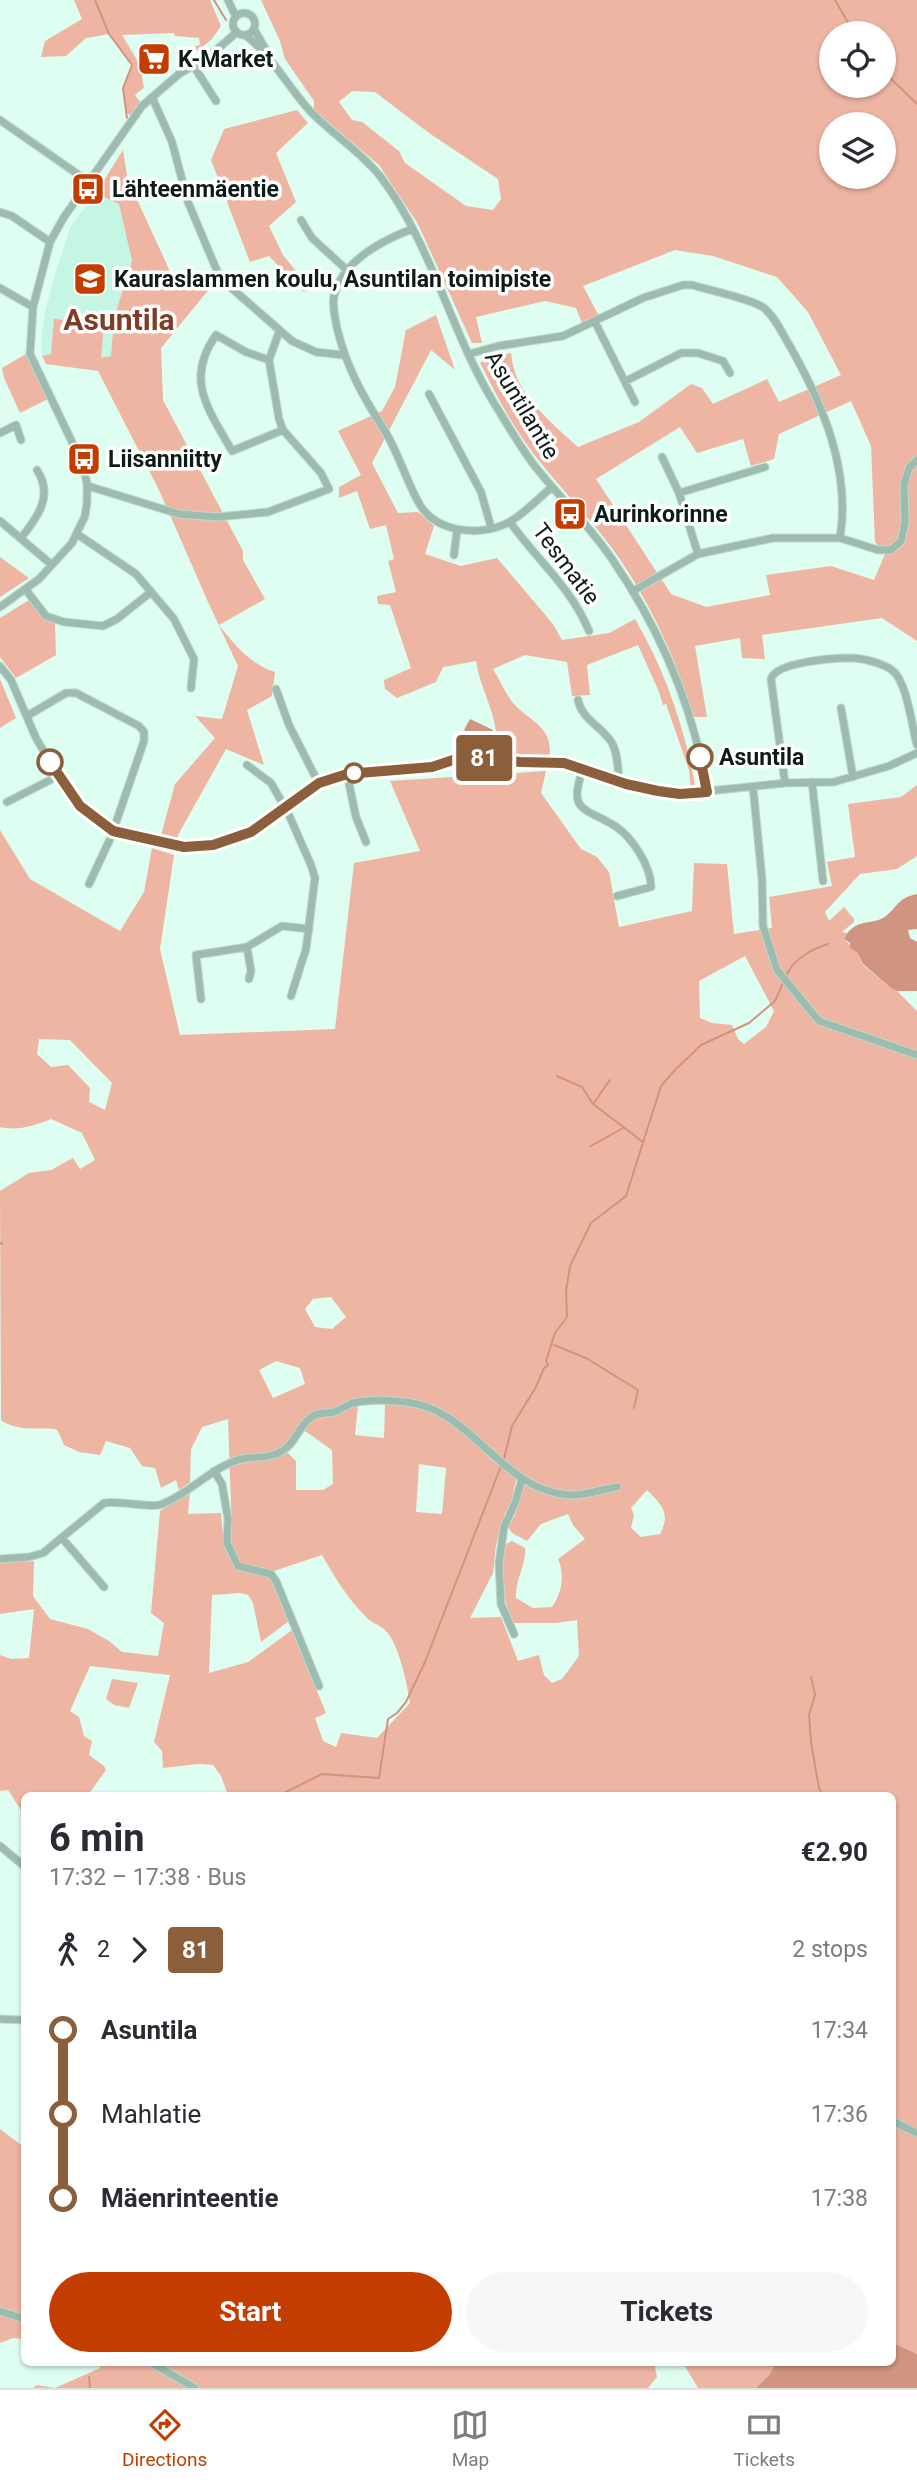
<!DOCTYPE html>
<html lang="en">
<head>
<meta charset="utf-8">
<style>
  :root { --surface:#fff; --page:#f7f7f7; --text:#2b2b33; --muted:#7c7c81; --line:#e1e1e2; --accent:#c33c00 }
  body { margin:0; font-family:Roboto,sans-serif; background:var(--page); color:var(--text); height:100vh; display:flex; flex-direction:column; font-size:26px; white-space:nowrap }
  * { box-sizing:border-box; margin:0 }
  p { font-size:23px; color:var(--muted) }
  .icon { flex:none; width:38px; height:38px; fill:none; stroke:currentColor; stroke-width:2; stroke-linecap:round; stroke-linejoin:round }
  .map { position:relative; flex:1; overflow:hidden }
  .sheet { position:absolute; left:21px; top:1792px; width:875px; height:574px; display:flex; flex-direction:column; background:var(--surface); border-radius:10px; box-shadow:0 2px 5px #0004 }
  .sheet>* { flex:none }
  .badge { padding:0 14px; border-radius:5px; font-size:24px; line-height:46px }
  .buttons { position:absolute; left:819px; top:21px; display:grid; gap:14px }
  .buttons a { display:grid; place-items:center; width:77px; height:77px; border-radius:50%; background:var(--surface); box-shadow:0 2px 5px #0004; font-size:35px }
  .map>.badge { position:absolute; translate:-50% -50%; box-shadow:0 0 0 4px #fff }
  .legs { display:flex; align-items:center; gap:10px; height:77px; padding:0 28px; font-size:23px }
  .legs p { margin-inline-start:auto }
  .headline { display:flex; align-items:center; justify-content:space-between; height:119px; padding:0 28px }
  h1 { font-size:38px; font-weight:700; line-height:52px }
  .button { display:flex; gap:14px; margin-top:auto; padding:14px 28px }
  .button a { flex:1; height:80px; border-radius:42px; background:var(--accent); color:#fff; font-size:28px; font-weight:700; line-height:80px; text-align:center }
  .button a+a { background:var(--page); color:var(--text) }
  ul { padding:0 28px; list-style:none }
  li { display:flex; align-items:center; gap:24px; height:84px; font-size:26px }
  li i { display:grid; place-items:center; width:10px; height:100%; margin:0 9px; background:currentColor }
  li i::after { content:''; width:18px; height:18px; margin:-9px; border:5px solid; border-radius:50%; background:var(--surface) }
  li p { margin-inline-start:auto }
  li:first-child i { background:linear-gradient(#0000 50%,currentColor 0) }
  li:last-child i { background:linear-gradient(currentColor 50%,#0000 0) }
  .tab-bar { display:flex; justify-content:space-around; align-items:center; height:98px; border-top:2px solid var(--line); background:var(--surface); font-size:19px; color:var(--muted) }
  .tab-bar a { display:grid; justify-items:center; gap:4px }
  .tab-bar .on { color:var(--accent) }
  .map>svg:first-child { display:block }
  .built { fill:#c4f6e3 }
  .green { fill:#efb5a3; fill-rule:evenodd }
  .water { fill:#d09481 }
  .lines { fill:none; stroke-linecap:round; stroke-linejoin:round }
  .stream { stroke:#d09481; stroke-width:2 }
  .minor-casing { stroke:#bcdace; stroke-width:9 }
  .minor { stroke:#9ebbaf; stroke-width:7 }
  .line-1-casing { stroke:#fff; stroke-width:16 }
  .line-1 { stroke:#8b5e3c; stroke-width:10 }
  .stop-1-dot { fill:#fff; stroke:#8b5e3c; stroke-width:3.5 }
  .labels { text-anchor:middle; dominant-baseline:central; stroke-width:7; stroke-linejoin:round; paint-order:stroke }
  .poi-label { font-size:23px; font-weight:bold; fill:#0d1c17; stroke:#fff; text-anchor:start }
  .street-label { font-size:23px; fill:#0d1c17; stroke:#fff }
  .stop-label { font-size:23px; font-weight:bold; fill:#0d1c17; stroke:#fff; text-anchor:start }
  .district-label { font-size:30px; font-weight:bold; fill:#803c27; stroke:#fff }
</style>
</head>
<body>
<div class="map">
<svg width="917" height="2388" viewBox="0 0 917 2388">
  <rect width="100%" height="100%" fill="#ddfef1"/>
  <!-- built -->
  <path class="built" d="M96,193L119,204L132,261L114,318L111,357L101,359L42,356L41,340L45,312L55,274L71,226Z"/>
  <!-- green -->
  <path class="green" d="M74,0H210L221,26L212,39L197,51L195,46L200,45L199,38L175,36L174,33L122,35L140,65L144,88L135,95L141,103L131,116L127,113L123,88L132,65L109,34L86,38L66,56L41,57L45,41L82,19Z
    M261,0H917V641L882,618L762,635L765,659L742,658L740,638L695,646L707,717H694C676,660 653,608 619,558C589,514 548,478 519,433C504,411 492,386 480,363L486,358L511,353C512,360 513,368 516,375C525,401 558,429 578,447L639,422L691,384L702,388L713,404L767,379L779,402L841,375L808,312L777,277L713,256L675,250L583,286L599,316L582,323L576,308L545,301L476,317L482,343H472L418,224L379,165L314,110V101L285,59L280,41ZM831,33H884V86H831ZM352,91L375,92L429,133L498,179L501,199L493,210L466,206L405,163L399,151L362,122L352,120L339,102ZM831,124H884V177H831ZM851,401L871,446L875,542L885,554L874,580L831,566L766,575L770,595L706,607L671,594L596,479L680,427L697,453L743,439L751,466L774,459L779,434Z
    M297,110L308,123L276,153L296,202L269,226L283,255L309,287L304,292L269,256L250,262L211,160L224,129Z
    M123,150L129,189L134,193L174,280L215,282L161,348L163,400L243,551V560L265,599L219,625C233,643 252,666 275,672L272,696L247,710L264,765L226,749L178,835L177,841L160,839L175,784L215,738L195,716L222,719L238,666L208,602L159,490L98,371L46,364L42,356L51,354L54,319L104,323L101,358L111,356L114,318L132,261L119,204L96,193Z
    M436,315L455,370L431,350L372,463L398,513L418,512L434,526L425,554L461,566L497,558L553,624L562,640L609,633L635,619C666,672 685,729 696,790L691,791L689,770L666,704L663,705L659,692L638,645L587,665L590,695L572,696L567,662L525,655L493,669C500,680 505,693 513,703C530,722 555,727 549,759L504,757L496,754C501,718 481,694 476,661L443,667L436,682L397,698L385,689L384,680L411,668L390,605L378,604L377,596L396,592L388,561L394,559L386,525L370,529L357,491L339,498V487L361,475L338,431L382,411L395,387L406,330Z
    M26,354L48,399L20,413L4,378L2,368Z
    M0,557L29,578L0,597Z
    M29,600L43,617L55,623L56,655L16,678L0,657V618Z
    M0,679L16,718L0,728Z
    M546,771L541,793L581,849L597,857L609,872L619,927L692,911L694,863L727,864L734,934L772,928L769,897L832,886L827,862L855,857L848,804L901,797L917,785V856L897,869L860,874L825,912L829,921L844,907L854,919V922L842,932L847,933L844,939L857,952L863,965L891,988L897,991L917,1011V2354L892,2343V1796L228,1795L221,1776L213,1765L199,1764L163,1768L162,1751L154,1742L170,1675L90,1666L70,1711L79,1717L84,1736L92,1741L89,1755L104,1766L106,1770L88,1795L24,1796V1815L8,1790L0,1791V1655L11,1659L29,1658L34,1609L0,1614V1563L34,1561L33,1596L50,1619L88,1629L109,1641L122,1652L158,1656L164,1623L151,1613L160,1511L190,1492L188,1514L221,1513L223,1535L232,1533L228,1419L202,1427L191,1449L190,1482L179,1490L176,1480L161,1488L155,1468L142,1466L130,1448L106,1441L100,1455L79,1452L64,1445L58,1431L55,1429C37,1428 16,1431 1,1420L0,1191L29,1173L51,1170L73,1158L80,1169L95,1160L82,1133L51,1119C33,1126 19,1131 0,1127V830L30,879L120,931L144,892L152,848L174,855L160,949L180,1035L335,1029L354,863L420,851L390,781ZM745,956L774,1011L766,1027L744,1044L738,1039L732,1025L712,1023L700,1018L699,981ZM39,1039L70,1040L112,1083L105,1110L89,1102L90,1088L68,1065L51,1067L37,1054ZM331,1297L346,1317L332,1329L315,1327L305,1309L313,1299ZM276,1361L300,1368L305,1384L273,1398L259,1370ZM368,1403L385,1405L384,1438L355,1435L358,1405ZM305,1431L332,1450L333,1484L323,1490H296V1461L286,1451ZM419,1464L446,1468L442,1514L416,1512ZM516,1480L522,1485L515,1515L508,1527L512,1533L527,1541L541,1524L568,1514L573,1525L585,1539L558,1559C565,1575 562,1593 552,1607L533,1608L516,1598C515,1579 527,1563 525,1548L512,1541L502,1546C504,1572 501,1599 513,1623H555L577,1620L579,1656L562,1679L552,1683L544,1675L539,1655L518,1661L501,1617L470,1618L493,1573L496,1545L505,1513L511,1503ZM647,1490C662,1505 671,1513 660,1534L641,1537L631,1528L634,1515L631,1508ZM322,1555C335,1578 348,1599 367,1618C372,1623 380,1625 385,1630C399,1643 407,1684 410,1703L377,1738L341,1733L336,1747L323,1741L315,1718L326,1713L292,1630L248,1662L209,1673L212,1595L240,1593L248,1595L253,1603L261,1642L289,1621L271,1572Z
    M112,1679L138,1683L129,1708L114,1705L106,1699Z
    M0,2129L24,2147V2339L13,2338L0,2343Z
    M101,2362H654L657,2377L648,2388H33L37,2385L55,2388L100,2368Z
    M683,2363H776L769,2375L756,2388H698Z"/>
  <!-- water -->
  <path class="water" d="M470,719L493,730L492,739L475,737L464,730Z
    M917,894V929L908,930L910,938L917,942V991H897L891,988L863,964L857,952L850,948V943L844,939C856,916 871,927 886,916C899,905 898,898 917,894Z
    M893,2343L917,2354V2388H756L769,2375L776,2363L892,2362Z"/>
  <g class="lines">
    <!-- stream -->
    <path class="stream" d="M95,0L109,34L132,65L123,88L127,118
      M214,0L226,20
      M835,0L854,33
      M884,72L917,104
      M787,974C794,959 812,949 828,944
      M557,1076L582,1087L593,1104L643,1142
      M593,1104L610,1080
      M591,1146L623,1128
      M0,1243L2,1244
      M554,1345L586,1358L638,1390L634,1408
      M504,1459L512,1426L536,1387L544,1368L548,1365L546,1361L555,1333L567,1317L566,1291L570,1266L591,1223L626,1196L661,1086L675,1070L701,1045L749,1023L775,1001L783,983
      M811,1677L815,1695L809,1715L811,1742L819,1788L824,1796
      M278,1796L322,1774L379,1778L388,1719L397,1713L406,1702L425,1662L501,1466
      M89,2377L90,2388"/>
    <defs>
      <path id="minor" d="M228,0L236,17
        M233 24a11 11 0 1 1 22 0a11 11 0 1 1-22 0Z
        M254,29L266,50
        M245,35C272,55 287,86 310,111C332,134 360,151 380,176C432,244 450,331 494,403C507,424 519,445 534,465C559,497 589,525 612,559C660,629 694,708 707,792
        M193,65L216,101
        M152,97L172,142L188,202L220,278L292,341L316,352L343,355
        M0,120L89,182
        M0,212L12,216L50,242
        M301,220L312,238L348,271
        M412,229C381,241 342,261 334,296C332,307 335,317 337,328C346,366 362,395 383,428C398,451 406,481 420,505C438,534 484,537 511,521C526,512 539,498 552,487
        M0,288L33,307
        M595,322L635,402
        M469,354L498,346L563,336L643,298L683,285H692C708,290 753,299 764,308C776,318 783,335 791,348C823,405 851,471 840,538
        M269,360L246,352L216,335C184,380 209,410 232,451L283,430
        M626,381L681,353H698L723,361L730,373
        M429,394L481,492L491,527
        M0,433L16,425L21,440
        M662,457L679,493L698,554
        M88,486L179,514L217,517L268,512L329,489L321,473L283,430L279,419L269,360L279,332
        M679,493L765,467
        M0,521L52,565
        M510,522C536,559 571,587 589,631
        M77,534L136,574L174,619L194,659L191,688
        M21,538C37,518 54,496 37,470
        M454,555L457,530
        M26,590L46,616L64,622L103,626L117,619L151,592
        M633,591L698,554L773,538H840L878,550H891L901,541L905,523L904,484L909,468L917,460
        M0,607L39,579L72,543L85,516L87,502V483L82,463L30,354L33,307L50,242L64,217L142,106L179,74L207,58L237,32
        M0,666L11,680L36,738L58,776L80,806L113,831L184,847L213,845L251,832L319,784L347,774L431,767L459,758L474,757L520,762L564,763L627,784L680,794L785,783L834,782L889,766L917,753
        M276,689L289,725L319,784
        M578,700C582,720 603,727 612,743C618,754 618,769 619,781
        M841,708L853,777
        M27,716L66,693H76L139,726L144,732V741L111,837L89,884
        M247,765L271,783L288,813L311,865L315,878L306,949L291,996
        M583,769C567,813 585,807 615,826C632,837 651,866 651,887L617,896
        M347,774L356,817L366,842
        M812,782L823,881
        M785,783L771,679C776,662 833,658 851,658C862,658 882,663 892,670C907,681 912,727 917,745
        M753,787L762,879L763,926L777,970L819,1021L917,1055
        M7,802L58,776
        M247,947L251,971L249,979
        M201,999L196,955L247,947L282,926L309,929
        M214,1471L222,1484L228,1519L227,1543L238,1566L271,1574L276,1581L319,1686
        M62,1538L104,1587
        M0,1559L29,1557L43,1553L104,1503C121,1500 151,1509 162,1504C187,1495 209,1470 235,1461C250,1455 268,1460 282,1451C295,1444 298,1428 309,1419C316,1412 324,1414 334,1412C341,1410 346,1405 353,1403C369,1399 390,1400 406,1402C473,1409 502,1492 570,1495C585,1496 601,1489 617,1487
        M514,1634L501,1604L499,1563L504,1527L515,1503L522,1479
        M0,1846L24,1866
        M0,2019L24,2020
        M892,2121L917,2133
        M0,2311L24,2319
        M150,2362L195,2388"/>
    </defs>
    <!-- minor casing -->
    <use href="#minor" class="minor-casing"/>
    <!-- minor -->
    <use href="#minor" class="minor"/>
  </g>
  <g class="lines">
    <defs>
      <path id="line-1" d="M50,762L80,806L113,831L184,847L213,845L251,832L319,783L347,774L432,767L459,758L474,757L520,762L564,763L626,784L658,791L680,794L707,792L700,757"/>
    </defs>
    <!-- line-1 casing -->
    <use href="#line-1" class="line-1-casing"/>
    <!-- line-1 -->
    <use href="#line-1" class="line-1"/>
  </g>
  <!-- icons -->
  <defs>
    <symbol id="supermarket-square" viewBox="-11 -11 22 22"><rect x="-9" y="-9" width="18" height="18" rx="4" fill="#c33c00" stroke="#fff"/><path d="M-6-5.5h2.5l.6 2H6L4.5 2H-2.5L-4.4-4H-6ZM-1.5 3.2a1.3 1.3 0 1 0 .1 0ZM3 3.2a1.3 1.3 0 1 0 .1 0Z" fill="#fff"/></symbol>
    <symbol id="bus-square" viewBox="-11 -11 22 22"><rect x="-9" y="-9" width="18" height="18" rx="4" fill="#c33c00" stroke="#fff"/><path d="M-5-6H5V4H4V6H2V4H-2V6H-4V4H-5ZM-3.5-4V0h7V-4ZM-3.5 1.2v1.5H-2V1.2ZM2 1.2v1.5H3.5V1.2Z" fill="#fff"/></symbol>
    <symbol id="school-square" viewBox="-11 -11 22 22"><rect x="-9" y="-9" width="18" height="18" rx="4" fill="#c33c00" stroke="#fff"/><path d="M0-5L7-2L0 1L-7-2ZM-4 1L0 2.5L4 1V4Q0 6-4 4Z" fill="#fff"/></symbol>
  </defs>
  <g fill-rule="evenodd">
    <use href="#supermarket-square" x="135" y="40" width="38" height="38"/>
    <use href="#bus-square" x="69" y="170" width="38" height="38"/>
    <use href="#school-square" x="71" y="260" width="38" height="38"/>
    <use href="#bus-square" x="65" y="440" width="38" height="38"/>
    <use href="#bus-square" x="551" y="495" width="38" height="38"/>
  </g>
  <!-- markers -->
  <g class="stop-1-dot">
    <circle cx="700" cy="757" r="12"/>
    <circle cx="50" cy="762" r="12"/>
    <circle cx="354" cy="773" r="9"/>
  </g>
  <g class="labels">
    <!-- poi labels -->
    <g class="poi-label">
      <text x="178" y="59">K-Market</text>
      <text x="112" y="189">Lähteenmäentie</text>
      <text x="114" y="279">Kauraslammen koulu, Asuntilan toimipiste</text>
      <text x="108" y="459">Liisanniitty</text>
      <text x="594" y="514">Aurinkorinne</text>
    </g>
    <!-- street labels -->
    <g class="street-label">
      <text transform="translate(522 405) rotate(59)">Asuntilantie</text>
      <text transform="translate(566 564) rotate(53)">Tesmatie</text>
    </g>
    <!-- stop labels -->
    <g class="stop-label">
      <text x="719" y="757">Asuntila</text>
    </g>
    <!-- district labels -->
    <g class="district-label">
      <text x="119" y="319">Asuntila</text>
    </g>
  </g>
</svg>
<div class="buttons">
<a><svg class="icon" aria-label="locate" viewBox="0 0 24 24"><circle cx="12" cy="12" r="6"/><path d="M12 2v4M12 18v4M2 12h4M18 12h4"/></svg></a>
<a><svg class="icon" aria-label="layers" viewBox="0 0 24 24"><path d="M12 4l9 5-9 5-9-5zM3 14l9 5 9-5"/></svg></a>
</div>
<b class="badge" style="left:484px;top:758px;background:#8b5e3c;color:#fff">81</b>
<section class="sheet">
<div class="headline"><div><h1>6 min</h1><p>17:32 – 17:38 · Bus</p></div><b>€2.90</b></div>
<div class="legs"><svg class="icon" aria-label="walk" viewBox="0 0 24 24"><circle cx="13" cy="4" r="2"/><path d="M13 8l-2 6 4 7M11 14l-3 7M7 12l3-4h3l4 4"/></svg>2<svg class="icon" aria-label="forward" viewBox="0 0 24 24"><path d="M9 5l7 7-7 7"/></svg><b class="badge" style="background:#8b5e3c;color:#fff">81</b><p>2 stops</p></div>
<ul>
<li><i style="color:#8b5e3c"></i><b>Asuntila</b><p>17:34</p></li>
<li><i style="color:#8b5e3c"></i><span>Mahlatie</span><p>17:36</p></li>
<li><i style="color:#8b5e3c"></i><b>Mäenrinteentie</b><p>17:38</p></li>
</ul>
<div class="button"><a>Start</a><a>Tickets</a></div>
</section>
</div>
<nav class="tab-bar">
<a class="on"><svg class="icon" aria-label="directions" viewBox="0 0 24 24"><path d="M12 3l9 9-9 9-9-9zM9 14v-3h6M13 9l2 2-2 2"/></svg>Directions</a>
<a><svg class="icon" aria-label="map" viewBox="0 0 24 24"><path d="M3 6l6-2 6 2 6-2v14l-6 2-6-2-6 2zM9 4v14M15 6v14"/></svg>Map</a>
<a><svg class="icon" aria-label="tickets" viewBox="0 0 24 24"><path d="M3 7h18v10H3zM15 7v10"/></svg>Tickets</a>
</nav>
</body>
</html>
